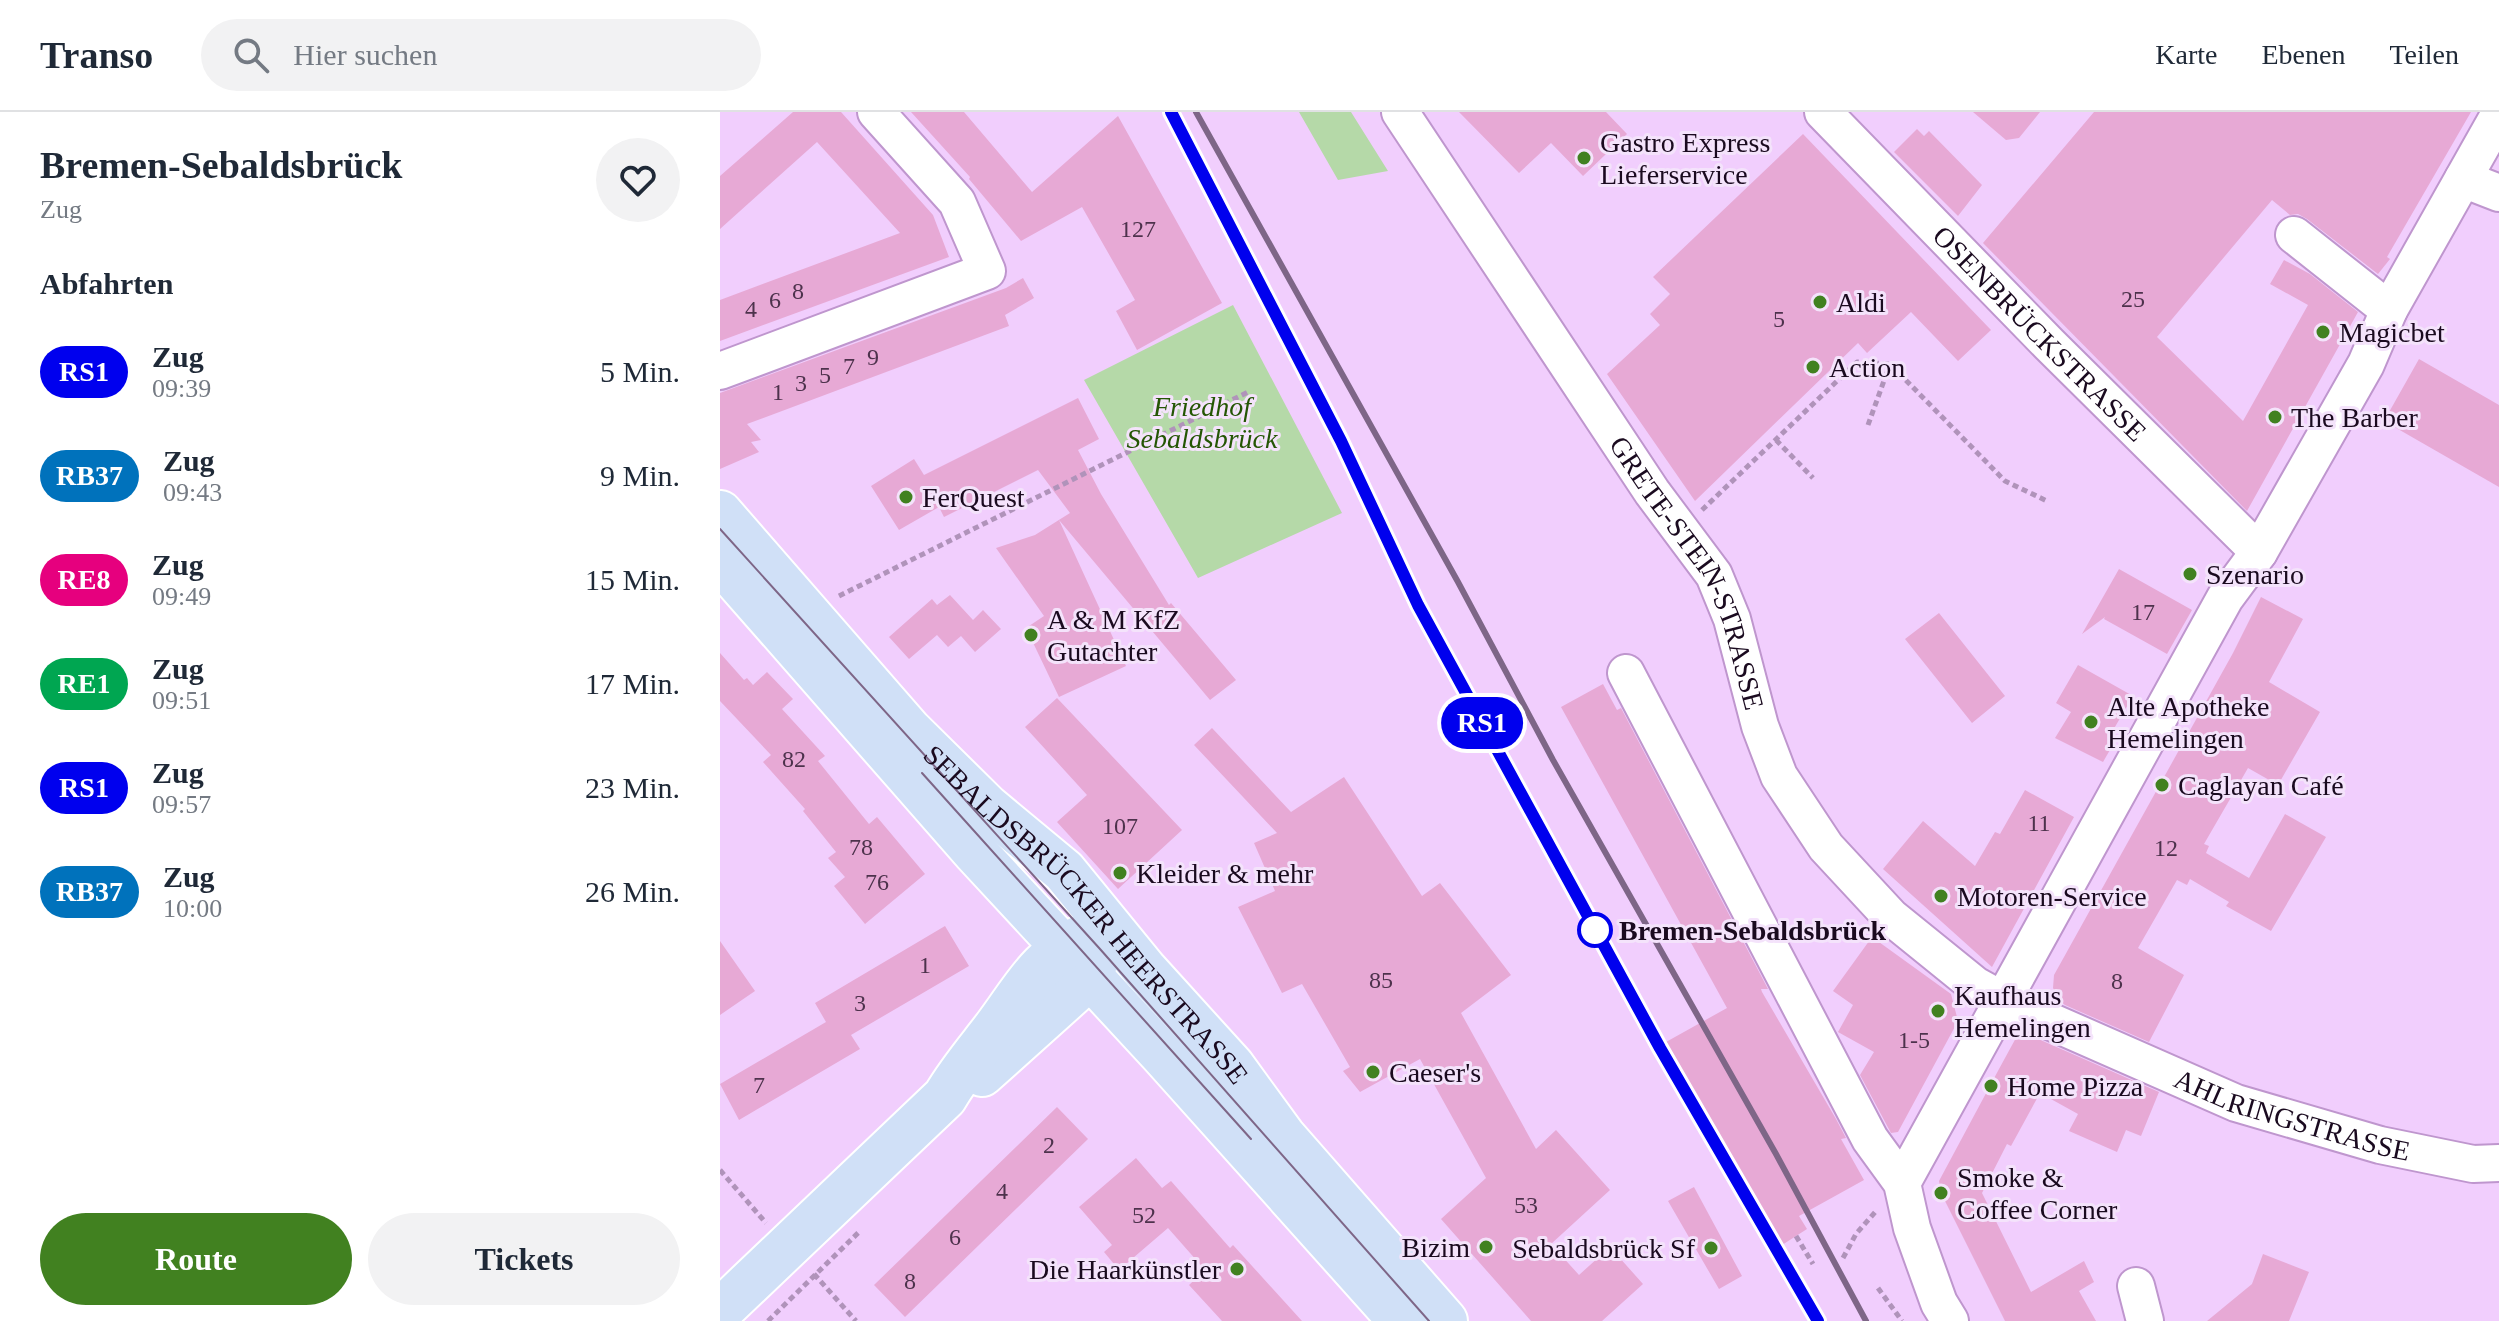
<!DOCTYPE html>
<html lang="de">
<head>
<meta charset="utf-8">
<style>
  :root { --surface:#fff; --page:#f2f2f3; --text:#1f2937; --muted:#747a83; --line:#e0e1e3; --accent:#418120 }
  body { margin:0; font-family:"Times New Roman",serif; background:var(--page); color:var(--text); height:100vh; display:flex; flex-direction:column; font-size:30px; white-space:nowrap }
  * { box-sizing:border-box; margin:0 }
  p { font-size:26px; color:var(--muted) }
  .icon { flex:none; width:44px; height:44px; fill:none; stroke:currentColor; stroke-width:2; stroke-linecap:round; stroke-linejoin:round }
  .map { position:relative; flex:1; overflow:hidden }
  .details { display:flex; flex-direction:column; background:var(--surface); width:720px }
  .details>* { flex:none }
  .badge { padding:0 16px; border-radius:26px; font-size:28px; line-height:52px }
  .map>.badge { position:absolute; translate:-50% -50%; box-shadow:0 0 0 4px #fff }
  h2 { padding:0 40px; font-size:30px; line-height:72px }
  .round { display:grid; place-items:center; flex:none; width:84px; height:84px; border-radius:42px; background:var(--page) }
  .headline { display:flex; align-items:center; justify-content:space-between; height:136px; padding:0 40px }
  h1 { font-size:38px; font-weight:600; line-height:60px }
  .button { display:flex; gap:16px; margin-top:auto; padding:16px 40px }
  .button a { flex:1; height:92px; border-radius:48px; background:var(--accent); color:#fff; font-size:32px; font-weight:600; line-height:92px; text-align:center }
  .button a+a { background:var(--page); color:var(--text) }
  ul { padding:0; list-style:none }
  li { display:flex; align-items:center; gap:24px; height:104px; padding:0 40px }
  li div { flex:1 }
  li b { display:block; font-size:30px }
  li em { font-style:normal }
  li .badge { min-width:88px; font-weight:700; text-align:center }
  header { display:flex; align-items:center; gap:48px; box-sizing:border-box; height:112px; padding:0 40px; background:var(--surface); border-bottom:2px solid var(--line) }
  header strong { font-size:38px }
  nav { display:flex; gap:44px; margin-inline-start:auto; font-size:28px }
  .search { width:560px; height:72px; background:var(--page); display:flex; align-items:center; gap:20px; box-sizing:border-box; padding:0 28px; border-radius:44px; color:var(--muted); font-size:30px }
  main { display:flex; flex:1; min-height:0 }
  .map>svg:first-child { display:block }
  .green { fill:#b5d9a8 }
  .building { fill:#e7a9d5 }
  .lines { fill:none; stroke-linecap:round; stroke-linejoin:round }
  .minor-casing { stroke:#bf96ce; stroke-width:40 }
  .major-casing { stroke:#fff; stroke-width:48 }
  .path { stroke:#b093ba; stroke-width:5; stroke-dasharray:6 4; stroke-linecap:butt }
  .minor { stroke:#fff; stroke-width:36 }
  .major { stroke:#d0e0f7; stroke-width:44 }
  .tram { stroke:#7e6687; stroke-width:2 }
  .rail { stroke:#7e6687; stroke-width:6 }
  .line-casing { stroke:#fff; stroke-width:18 }
  .line { stroke:#00e; stroke-width:12 }
  .poi-dot { fill:#418120; stroke:#f4e3fb; stroke-width:3 }
  .stop-dot { fill:#fff; stroke:#00e; stroke-width:4 }
  .labels { text-anchor:middle; dominant-baseline:central; stroke-width:6; stroke-linejoin:round; paint-order:stroke }
  .number-label { font-size:24px; fill:#4d324c }
  .poi-label { font-size:28px; fill:#1a0a1f; stroke:#f4e3fb; text-anchor:start }
  .street-label { font-size:28px; fill:#1a0a1f; stroke:#f4e3fb }
  .park-label { font-size:28px; font-style:italic; fill:#245604; stroke:#f4e3fb }
  .stop-label { font-size:28px; font-weight:bold; fill:#1a0a1f; stroke:#f4e3fb; text-anchor:start }
</style>
</head>
<body>
<header>
<strong>Transo</strong>
<div class="search"><svg class="icon" aria-label="search" viewBox="0 0 24 24"><circle cx="10" cy="10" r="6"/><path d="M15 15l6 6"/></svg>Hier suchen</div>
<nav><a>Karte</a><a>Ebenen</a><a>Teilen</a></nav>
</header>
<main>
<section class="details">
<div class="headline"><div><h1>Bremen-Sebaldsbrück</h1><p>Zug</p></div><a class="round"><svg class="icon" aria-label="heart" viewBox="0 0 24 24"><path d="M12 20l-8-8c-3-5 5-10 8-4 3-6 11-1 8 4z"/></svg></a></div>
<h2>Abfahrten</h2>
<ul>
<li><span class="badge" style="background:#00e;color:#fff">RS1</span><div><b>Zug</b><p>09:39</p></div><em>5 Min.</em></li>
<li><span class="badge" style="background:#0072bc;color:#fff">RB37</span><div><b>Zug</b><p>09:43</p></div><em>9 Min.</em></li>
<li><span class="badge" style="background:#e6007e;color:#fff">RE8</span><div><b>Zug</b><p>09:49</p></div><em>15 Min.</em></li>
<li><span class="badge" style="background:#00a651;color:#fff">RE1</span><div><b>Zug</b><p>09:51</p></div><em>17 Min.</em></li>
<li><span class="badge" style="background:#00e;color:#fff">RS1</span><div><b>Zug</b><p>09:57</p></div><em>23 Min.</em></li>
<li><span class="badge" style="background:#0072bc;color:#fff">RB37</span><div><b>Zug</b><p>10:00</p></div><em>26 Min.</em></li>
</ul>
<div class="button"><a>Route</a><a>Tickets</a></div>
</section>
<div class="map">
<svg width="1779" height="1209" viewBox="0 0 1779 1209">
  <rect width="100%" height="100%" fill="#f1cefd"/>
  <!-- green -->
  <path class="green" d="M579,0H631L668,59L618,68Z
    M513,193L622,401L478,466L364,268Z"/>
  <!-- building -->
  <path class="building" d="M73,0H121L213,103L229,145L0,229V188L180,121L97,30L0,117V64Z
    M191,0H244L312,80L398,4L502,191L417,238L396,199L415,188L362,95L301,129L249,67L250,65Z
    M739,0H886L907,22L863,64L831,31L799,61Z
    M1253,0H1320L1299,26L1286,28Z
    M1374,0H1751L1667,145L1670,147L1658,162L1587,107L1578,102L1570,103L1552,88L1437,225L1523,309L1588,193L1550,172L1564,148L1590,162L1638,200L1527,399L1263,131Z
    M1197,17L1204,24L1209,19L1262,73L1238,104L1174,40Z
    M1083,22L1271,218L1238,249L1191,200L1147,241L1138,231L975,389L887,262L940,213L930,202L950,182L933,165Z
    M303,166L314,186L285,203L289,214L27,312L41,328L31,330L39,340L0,357V281L286,176Z
    M1699,247L1779,293V375L1664,309Z
    M358,286L379,327L358,338L381,382L449,493L451,491L516,568L490,588L339,408L406,554L339,585L306,516L324,504L276,436L315,423L350,401L318,358L224,405L219,395L179,418L151,374L194,347L204,363Z
    M1399,457L1472,498L1447,542L1384,507L1385,505L1362,522Z
    M230,483L253,508L263,498L281,517L255,540L241,524L228,535L217,523L189,547L169,525L212,487L217,493Z
    M1541,485L1583,507L1549,570L1600,600L1558,673L1528,656L1484,732L1489,734L1486,741L1529,766L1565,702L1606,725L1551,819L1506,794L1509,790L1470,767L1467,773L1457,768L1418,836L1464,863L1429,930L1345,893L1339,888L1333,876L1334,863L1513,541Z
    M1219,501L1285,584L1252,611L1185,527Z
    M0,541L24,568L27,566L33,573L47,560L73,587L62,597L105,644L98,649L149,712L157,705L205,762L145,812L114,774L125,765L108,746L116,740L83,699L85,697L43,650L51,643L0,589Z
    M1358,553L1413,584L1392,620L1398,624L1383,650L1335,626L1351,600L1336,591Z
    M883,572L897,598L901,596L1048,877H1041L1042,880L1116,1007L1126,1026L1121,1027L1144,1068L1079,1104L1087,1117L1062,1133L946,930L1007,896L841,595Z
    M337,586L462,718L398,777L337,710L367,683L305,615Z
    M492,616L571,700L624,665L702,784L720,771L791,863L741,901L816,1037L836,1018L890,1078L831,1132L859,1163L890,1135L923,1172L882,1209H811L721,1107L766,1066L700,947L640,980L623,959L630,955L582,872L562,881L518,795L555,779L534,731L557,721L474,633Z
    M1305,678L1354,705L1272,855L1163,757L1203,709L1255,754L1275,720L1280,722Z
    M225,814L249,854L131,923L140,937L19,1008L0,972L106,910L95,891Z
    M1152,825L1231,882L1238,909L1178,1020L1171,1021L1140,963L1154,940L1118,920L1133,893L1113,879Z
    M0,829L35,879L0,903Z
    M1307,922L1439,980L1421,1024L1406,1018L1397,1040L1349,1019L1358,1002L1320,981L1291,1034L1287,1032L1262,1081L1311,1180L1364,1149L1374,1170L1359,1179L1376,1209H1285L1221,1081L1219,1069L1279,957L1297,924Z
    M337,995L368,1027L185,1205L154,1173Z
    M416,1046L442,1076L451,1069L510,1136L513,1133L582,1209H502L469,1173L485,1158L448,1116L399,1158L384,1140L392,1133L359,1095Z
    M974,1075L1022,1164L999,1177L948,1089Z
    M1543,1142L1589,1160L1569,1209H1487L1532,1172Z"/>
  <g class="lines">
    <defs>
      <g id="minor">
        <path id="s1" d="M680,0L932,380L994,463L1012,507L1040,614L1059,664L1106,735L1171,805L1255,873L1284,889L1516,991L1660,1033L1753,1052L1779,1051"/>
        <path id="s2" d="M1103,0L1329,232L1539,440"/>
        <path d="M1743,67L1779,81"/>
        <path d="M1574,123L1669,198"/>
        <path d="M0,259L267,159L237,90L156,0"/>
        <path d="M906,561L1150,1027L1182,1071L1192,1116L1219,1191L1230,1209"/>
        <path d="M1182,1071L1505,486L1539,440L1646,252L1669,198L1779,3"/>
        <path d="M1416,1174L1425,1209"/>
      </g>
      <g id="major">
        <path id="s3" d="M0,401L189,618L267,695L344,759L424,857L512,954L563,1024L725,1209"/>
        <path d="M0,449L255,740L442,942L681,1209"/>
        <path d="M262,962L370,865L380,837"/>
        <path d="M0,1199L225,985C239,961 256,941 273,919C305,877 317,846 368,822"/>
      </g>
    </defs>
    <!-- minor casing -->
    <use href="#minor" class="minor-casing"/>
    <!-- major casing -->
    <use href="#major" class="major-casing"/>
    <!-- path -->
    <path class="path" d="M1148,313L1170,252
      M1056,328L1093,366
      M982,398L1137,250L1170,252L1285,369L1327,389
      M119,484L530,279
      M0,1058L46,1111
      M1076,1124L1093,1152
      M1123,1146L1136,1122L1157,1098
      M94,1162L136,1209
      M1158,1176L1182,1209
      M48,1209L139,1120"/>
    <!-- minor -->
    <use href="#minor" class="minor"/>
    <!-- major -->
    <use href="#major" class="major"/>
    <!-- tram -->
    <path class="tram" d="M0,417L380,837L709,1209
      M202,661L531,1027"/>
    <!-- rail -->
    <path class="rail" d="M451,0L621,329L698,493L940,936L1098,1209
      M476,0L738,470L833,648L1056,1042L1146,1209"/>
  </g>
  <g class="lines">
    <defs>
      <path id="line" d="M451,0L621,329L698,493L940,936L1098,1209"/>
    </defs>
    <!-- line casing -->
    <use href="#line" class="line-casing"/>
    <!-- line -->
    <use href="#line" class="line"/>
  </g>
  <!-- markers -->
  <g class="poi-dot">
    <circle cx="864" cy="46" r="8"/>
    <circle cx="1100" cy="190" r="8"/>
    <circle cx="1603" cy="220" r="8"/>
    <circle cx="1093" cy="255" r="8"/>
    <circle cx="1555" cy="305" r="8"/>
    <circle cx="186" cy="385" r="8"/>
    <circle cx="1470" cy="462" r="8"/>
    <circle cx="311" cy="523" r="8"/>
    <circle cx="1371" cy="610" r="8"/>
    <circle cx="1442" cy="673" r="8"/>
    <circle cx="400" cy="761" r="8"/>
    <circle cx="1221" cy="784" r="8"/>
    <circle cx="1218" cy="899" r="8"/>
    <circle cx="653" cy="960" r="8"/>
    <circle cx="1271" cy="974" r="8"/>
    <circle cx="1221" cy="1081" r="8"/>
    <circle cx="766" cy="1135" r="8"/>
    <circle cx="991" cy="1136" r="8"/>
    <circle cx="517" cy="1157" r="8"/>
  </g>
  <circle class="stop-dot" cx="875" cy="818" r="16"/>
  <g class="labels">
    <!-- number labels -->
    <g class="number-label">
      <text x="418" y="117">127</text>
      <text x="78" y="179">8</text>
      <text x="1413" y="187">25</text>
      <text x="55" y="188">6</text>
      <text x="31" y="197">4</text>
      <text x="1059" y="207">5</text>
      <text x="153" y="245">9</text>
      <text x="129" y="254">7</text>
      <text x="105" y="263">5</text>
      <text x="81" y="271">3</text>
      <text x="58" y="280">1</text>
      <text x="1423" y="500">17</text>
      <text x="74" y="647">82</text>
      <text x="1319" y="711">11</text>
      <text x="400" y="714">107</text>
      <text x="141" y="735">78</text>
      <text x="1446" y="736">12</text>
      <text x="157" y="770">76</text>
      <text x="205" y="853">1</text>
      <text x="661" y="868">85</text>
      <text x="1397" y="869">8</text>
      <text x="140" y="891">3</text>
      <text x="1194" y="928">1-5</text>
      <text x="39" y="973">7</text>
      <text x="329" y="1033">2</text>
      <text x="282" y="1079">4</text>
      <text x="806" y="1093">53</text>
      <text x="424" y="1103">52</text>
      <text x="235" y="1125">6</text>
      <text x="190" y="1169">8</text>
    </g>
    <!-- poi labels -->
    <g class="poi-label">
      <text x="880" y="30">Gastro Express<tspan x="880" dy="32">Lieferservice</tspan></text>
      <text x="1116" y="190">Aldi</text>
      <text x="1619" y="220">Magicbet</text>
      <text x="1109" y="255">Action</text>
      <text x="1571" y="305">The Barber</text>
      <text x="202" y="385">FerQuest</text>
      <text x="1486" y="462">Szenario</text>
      <text x="327" y="507">A &amp; M KfZ<tspan x="327" dy="32">Gutachter</tspan></text>
      <text x="1387" y="594">Alte Apotheke<tspan x="1387" dy="32">Hemelingen</tspan></text>
      <text x="1458" y="673">Caglayan Café</text>
      <text x="416" y="761">Kleider &amp; mehr</text>
      <text x="1237" y="784">Motoren-Service</text>
      <text x="1234" y="883">Kaufhaus<tspan x="1234" dy="32">Hemelingen</tspan></text>
      <text x="669" y="960">Caeser's</text>
      <text x="1287" y="974">Home Pizza</text>
      <text x="1237" y="1065">Smoke &amp;<tspan x="1237" dy="32">Coffee Corner</tspan></text>
      <text x="750" y="1135" text-anchor="end">Bizim</text>
      <text x="975" y="1136" text-anchor="end">Sebaldsbrück Sf</text>
      <text x="501" y="1157" text-anchor="end">Die Haarkünstler</text>
    </g>
    <!-- street labels -->
    <g class="street-label">
      <text stroke="none"><textPath href="#s2" startOffset="310">OSENBRÜCKSTRASSE</textPath></text>
      <text stroke="none"><textPath href="#s1" startOffset="546">GRETE-STEIN-STRASSE</textPath></text>
      <text stroke="none"><textPath href="#s3" startOffset="544">SEBALDSBRÜCKER HEERSTRASSE</textPath></text>
      <text stroke="none"><textPath href="#s1" startOffset="1404">AHLRINGSTRASSE</textPath></text>
    </g>
    <!-- park labels -->
    <g class="park-label">
      <text x="482" y="294">Friedhof<tspan x="482" dy="32">Sebaldsbrück</tspan></text>
    </g>
    <!-- stop labels -->
    <g class="stop-label">
      <text x="899" y="818">Bremen-Sebaldsbrück</text>
    </g>
  </g>
</svg>
<b class="badge" style="left:762px;top:611px;background:#00e;color:#fff">RS1</b>
</div>
</main>
</body>
</html>
